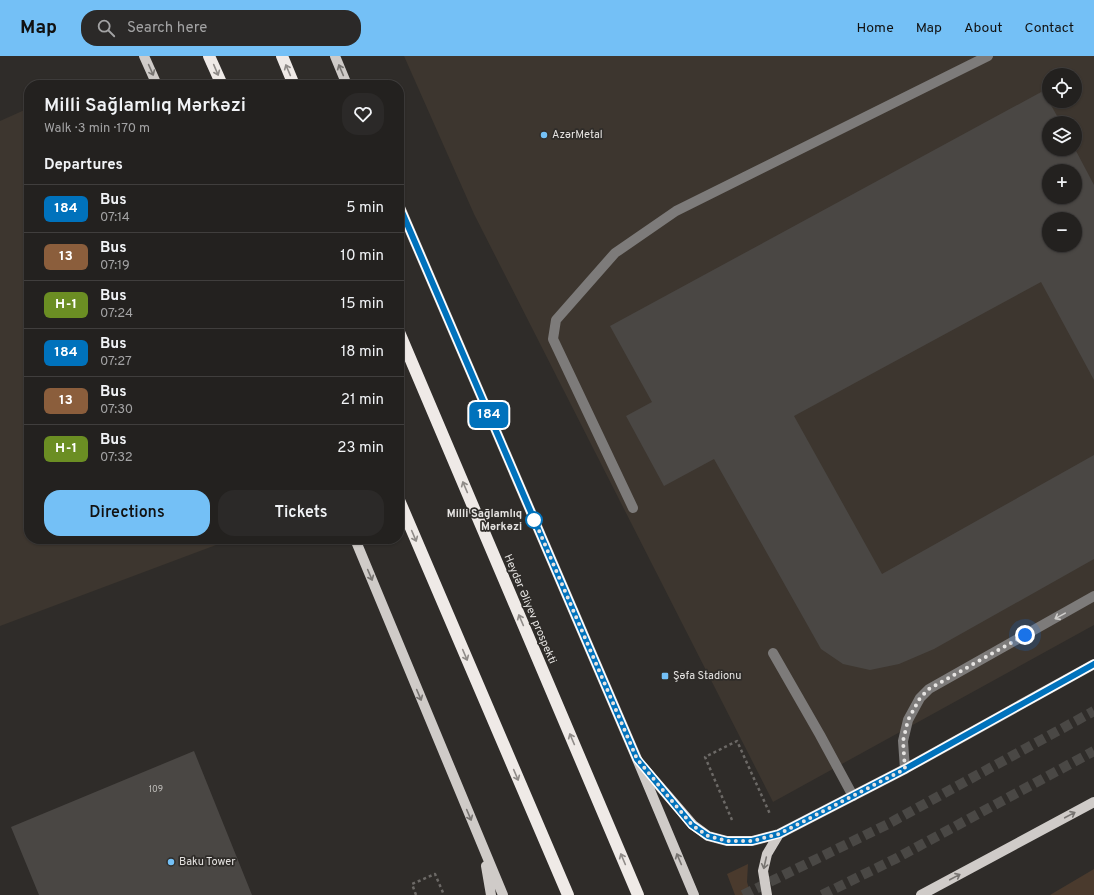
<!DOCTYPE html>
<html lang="en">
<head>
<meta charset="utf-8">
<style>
  :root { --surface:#23211f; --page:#2b2928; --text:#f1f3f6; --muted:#a3a3a4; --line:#403e3d; --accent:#74c0f6 }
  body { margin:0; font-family:Overpass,sans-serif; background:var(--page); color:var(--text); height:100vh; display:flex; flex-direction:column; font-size:15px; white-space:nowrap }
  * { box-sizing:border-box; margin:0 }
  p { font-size:13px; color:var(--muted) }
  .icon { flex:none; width:22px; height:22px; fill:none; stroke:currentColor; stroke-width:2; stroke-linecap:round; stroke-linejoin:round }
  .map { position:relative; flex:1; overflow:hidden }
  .side { position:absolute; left:24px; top:24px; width:380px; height:464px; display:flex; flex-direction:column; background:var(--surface); border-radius:16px; box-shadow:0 1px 3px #0004,0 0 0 1px var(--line) }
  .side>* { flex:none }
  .badge { padding:0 8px; border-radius:6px; font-size:14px; line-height:26px }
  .buttons { position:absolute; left:1042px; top:12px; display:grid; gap:8px }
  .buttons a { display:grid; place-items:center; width:40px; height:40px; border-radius:50%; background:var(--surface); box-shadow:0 1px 3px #0004,0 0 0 1px var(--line); font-size:20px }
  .you { position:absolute; width:20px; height:20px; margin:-10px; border:3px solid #fff; border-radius:50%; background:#1a73e8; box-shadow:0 0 0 6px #1a73e833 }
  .map>.badge { position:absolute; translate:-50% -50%; box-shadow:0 0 0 2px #fff }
  h2 { padding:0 20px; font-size:15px; line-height:36px }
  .round { display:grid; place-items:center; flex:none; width:42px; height:42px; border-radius:16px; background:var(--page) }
  .head { display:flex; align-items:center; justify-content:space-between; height:68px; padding:0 20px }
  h1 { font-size:19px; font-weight:600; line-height:30px }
  .button { display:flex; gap:8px; margin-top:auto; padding:8px 20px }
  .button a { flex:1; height:46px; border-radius:16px; background:var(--accent); color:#111; font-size:16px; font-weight:600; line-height:46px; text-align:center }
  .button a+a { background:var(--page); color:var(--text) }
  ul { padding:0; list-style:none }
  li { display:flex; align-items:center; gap:12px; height:48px; padding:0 20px; border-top:1px solid var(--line) }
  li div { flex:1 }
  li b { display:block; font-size:15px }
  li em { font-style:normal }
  li .badge { min-width:44px; font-weight:700; text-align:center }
  header { display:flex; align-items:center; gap:24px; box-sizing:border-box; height:56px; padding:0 20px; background:var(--accent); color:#111 }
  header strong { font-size:19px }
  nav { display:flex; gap:22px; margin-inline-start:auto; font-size:14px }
  .search { width:280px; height:36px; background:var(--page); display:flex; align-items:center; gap:10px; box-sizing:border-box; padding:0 14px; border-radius:16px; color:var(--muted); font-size:15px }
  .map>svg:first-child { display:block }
  .built { fill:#3d362f; fill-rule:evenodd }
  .green { fill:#4a3a2d }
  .building { fill:#4a4744; fill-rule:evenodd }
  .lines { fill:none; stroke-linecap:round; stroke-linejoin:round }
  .major-tunnel { stroke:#4a4845; stroke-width:10; stroke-dasharray:10 5; stroke-linecap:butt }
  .path { stroke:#6c6966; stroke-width:2.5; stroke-dasharray:3 3; stroke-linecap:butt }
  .minor { stroke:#7d7b7a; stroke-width:10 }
  .major { stroke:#cfcbc8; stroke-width:10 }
  .highway { stroke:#efeae7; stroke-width:12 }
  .oneway { stroke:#777471 }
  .oneway2 { stroke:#8f8b88 }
  .oneway3 { stroke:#d1cfcd }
  .line-casing { stroke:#fff; stroke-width:9 }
  .line { stroke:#0072bc; stroke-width:6 }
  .walk { stroke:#e6e4e2; stroke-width:4; stroke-dasharray:0 7.2 }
  .poi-dot { fill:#74c0f6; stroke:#2f2c29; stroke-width:1.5 }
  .stop-dot { fill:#fff; stroke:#0072bc; stroke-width:2 }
  .labels { text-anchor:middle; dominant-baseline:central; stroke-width:3.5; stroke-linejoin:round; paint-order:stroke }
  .number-label { font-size:9px; fill:#bfbdba }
  .poi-label { font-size:11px; fill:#e6e4e2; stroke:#2f2c29; text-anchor:start }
  .stop-label { font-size:11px; font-weight:bold; fill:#e6e4e2; stroke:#2f2c29; text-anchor:end }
  .street-label { font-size:11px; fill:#e6e4e2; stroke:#2f2c29 }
</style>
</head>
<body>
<header>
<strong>Map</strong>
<div class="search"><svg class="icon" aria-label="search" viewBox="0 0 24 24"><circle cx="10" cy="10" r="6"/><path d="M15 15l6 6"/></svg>Search here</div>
<nav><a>Home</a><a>Map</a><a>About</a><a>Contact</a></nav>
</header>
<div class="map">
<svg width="1094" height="839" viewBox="0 0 1094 839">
  <rect width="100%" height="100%" fill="#2f2c29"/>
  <!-- built -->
  <path class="built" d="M404,0H1094V569L773,746L474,158ZM1049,19H1075V45H1049ZM1049,67H1075V93H1049ZM1049,115H1075V141H1049ZM1049,163H1075V189H1049Z
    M29,52V483H232L0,570V65Z"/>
  <!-- green -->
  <path class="green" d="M748,808L747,826L751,839H735L727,818Z
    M1094,813V839H1050Z"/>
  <!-- building -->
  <path class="building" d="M1043,35L1061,67H1049V93H1075L1094,129V324L1041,226L794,360L882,518L1094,399V503L934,593L899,608L870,614L843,608L821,593L714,403L664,430L626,360L652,346L610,270ZM1049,115H1075V141H1049ZM1049,163H1075V189H1049Z
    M194,695L252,839H39L11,771Z"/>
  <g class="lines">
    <!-- major-tunnel -->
    <path class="major-tunnel" d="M743,839L888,768L1094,655
      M822,839L895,803L1094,695"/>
    <!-- path -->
    <path class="path" d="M732,764L705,701L737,685L770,758
      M416,839L412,828L435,818L444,839"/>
    <!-- minor -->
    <path class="minor" d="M633,452L553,283L556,264L615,197L676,155L988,0
      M773,597L820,679L853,740
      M905,713L903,685L908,664L920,642L929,633L1094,540"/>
    <!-- major -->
    <path class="major" d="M144,0L157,29
      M335,0L347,29
      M399,149L637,703L694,839
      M355,483L503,839
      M643,711L693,769L708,780L727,785H752L779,778L905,713L1094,608
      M486,810L491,839
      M767,839L763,815L767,798L779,778
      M921,839L1094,746"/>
    <!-- highway -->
    <path class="highway" d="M209,0L222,29
      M282,0L294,29
      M399,276L638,839
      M399,444L568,839"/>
  </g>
  <!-- one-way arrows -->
  <defs><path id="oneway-shaft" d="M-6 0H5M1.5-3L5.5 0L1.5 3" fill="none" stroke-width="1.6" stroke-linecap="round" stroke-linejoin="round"/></defs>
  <g class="oneway">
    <use href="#oneway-shaft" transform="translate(151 14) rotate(66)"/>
    <use href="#oneway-shaft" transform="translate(341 14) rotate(-113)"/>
    <use href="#oneway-shaft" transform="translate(370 519) rotate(67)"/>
    <use href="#oneway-shaft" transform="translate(419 639) rotate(67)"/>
    <use href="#oneway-shaft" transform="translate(469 759) rotate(67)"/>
    <use href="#oneway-shaft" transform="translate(1070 759) rotate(-28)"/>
    <use href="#oneway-shaft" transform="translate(679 803) rotate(-113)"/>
    <use href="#oneway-shaft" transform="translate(765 807) rotate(103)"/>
    <use href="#oneway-shaft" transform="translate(955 821) rotate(-28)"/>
  </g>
  <g class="oneway2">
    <use href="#oneway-shaft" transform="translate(216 14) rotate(67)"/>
    <use href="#oneway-shaft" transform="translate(288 14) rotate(-113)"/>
    <use href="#oneway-shaft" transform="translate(465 431) rotate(-113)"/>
    <use href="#oneway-shaft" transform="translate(414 480) rotate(67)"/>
    <use href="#oneway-shaft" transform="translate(521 564) rotate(-113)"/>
    <use href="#oneway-shaft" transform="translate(465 599) rotate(67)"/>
    <use href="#oneway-shaft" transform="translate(572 683) rotate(-113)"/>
    <use href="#oneway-shaft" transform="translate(516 719) rotate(67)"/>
    <use href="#oneway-shaft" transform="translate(623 803) rotate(-113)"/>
  </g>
  <use class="oneway3" href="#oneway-shaft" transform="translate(1060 560) rotate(151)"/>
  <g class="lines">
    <defs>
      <path id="line" d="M399,149L637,703L692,769L708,780L727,785H752L779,778L905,713L1094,608"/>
    </defs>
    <!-- line casing -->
    <use href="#line" class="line-casing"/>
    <!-- line -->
    <use href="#line" class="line"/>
    <!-- walk -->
    <path class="walk" d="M534,464V463L637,703L692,769L708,780L727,785H752L779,778L905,713L903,685L908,664L920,642L929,633L1025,579"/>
  </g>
  <!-- markers -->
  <g class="poi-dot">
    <circle cx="544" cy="79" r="4"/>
    <rect x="661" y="616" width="8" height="8" rx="2"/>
    <circle cx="171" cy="806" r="4"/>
  </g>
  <circle class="stop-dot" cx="534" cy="464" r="8"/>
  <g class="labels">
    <!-- number labels -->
    <g class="number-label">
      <text x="156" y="733">109</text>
    </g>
    <!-- poi labels -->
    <g class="poi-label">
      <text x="552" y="79">AzərMetal</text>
      <text x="673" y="620">Şəfa Stadionu</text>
      <text x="179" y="806">Baku Tower</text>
    </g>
    <!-- stop labels -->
    <g class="stop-label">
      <text x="522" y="458">Milli Sağlamlıq<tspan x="522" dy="13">Mərkəzi</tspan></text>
    </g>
    <!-- street labels -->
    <g class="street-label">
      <text transform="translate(530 553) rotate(67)">Heydər Əliyev prospekti</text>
    </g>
  </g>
</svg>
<div class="buttons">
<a><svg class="icon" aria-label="locate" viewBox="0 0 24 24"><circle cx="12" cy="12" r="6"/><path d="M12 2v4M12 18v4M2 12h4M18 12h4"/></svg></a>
<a><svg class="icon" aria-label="layers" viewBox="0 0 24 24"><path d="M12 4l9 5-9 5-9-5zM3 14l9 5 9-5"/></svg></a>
<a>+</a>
<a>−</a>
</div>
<div class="you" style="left:1025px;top:579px"></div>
<b class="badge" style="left:489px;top:359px;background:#0072bc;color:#fff">184</b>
<section class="side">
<div class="head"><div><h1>Milli Sağlamlıq Mərkəzi</h1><p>Walk · 3 min · 170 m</p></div><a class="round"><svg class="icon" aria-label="heart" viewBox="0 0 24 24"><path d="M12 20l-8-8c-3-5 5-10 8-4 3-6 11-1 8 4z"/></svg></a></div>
<h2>Departures</h2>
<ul>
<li><span class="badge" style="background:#0072bc;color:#fff">184</span><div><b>Bus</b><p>07:14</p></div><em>5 min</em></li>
<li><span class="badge" style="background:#8b5e3c;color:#fff">13</span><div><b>Bus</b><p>07:19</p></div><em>10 min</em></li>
<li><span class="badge" style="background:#6b8e23;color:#fff">H-1</span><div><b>Bus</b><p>07:24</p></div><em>15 min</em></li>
<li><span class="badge" style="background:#0072bc;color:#fff">184</span><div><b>Bus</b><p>07:27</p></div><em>18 min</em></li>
<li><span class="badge" style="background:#8b5e3c;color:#fff">13</span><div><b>Bus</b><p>07:30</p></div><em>21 min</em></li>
<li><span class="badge" style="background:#6b8e23;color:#fff">H-1</span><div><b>Bus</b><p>07:32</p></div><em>23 min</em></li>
</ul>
<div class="button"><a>Directions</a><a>Tickets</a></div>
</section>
</div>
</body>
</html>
